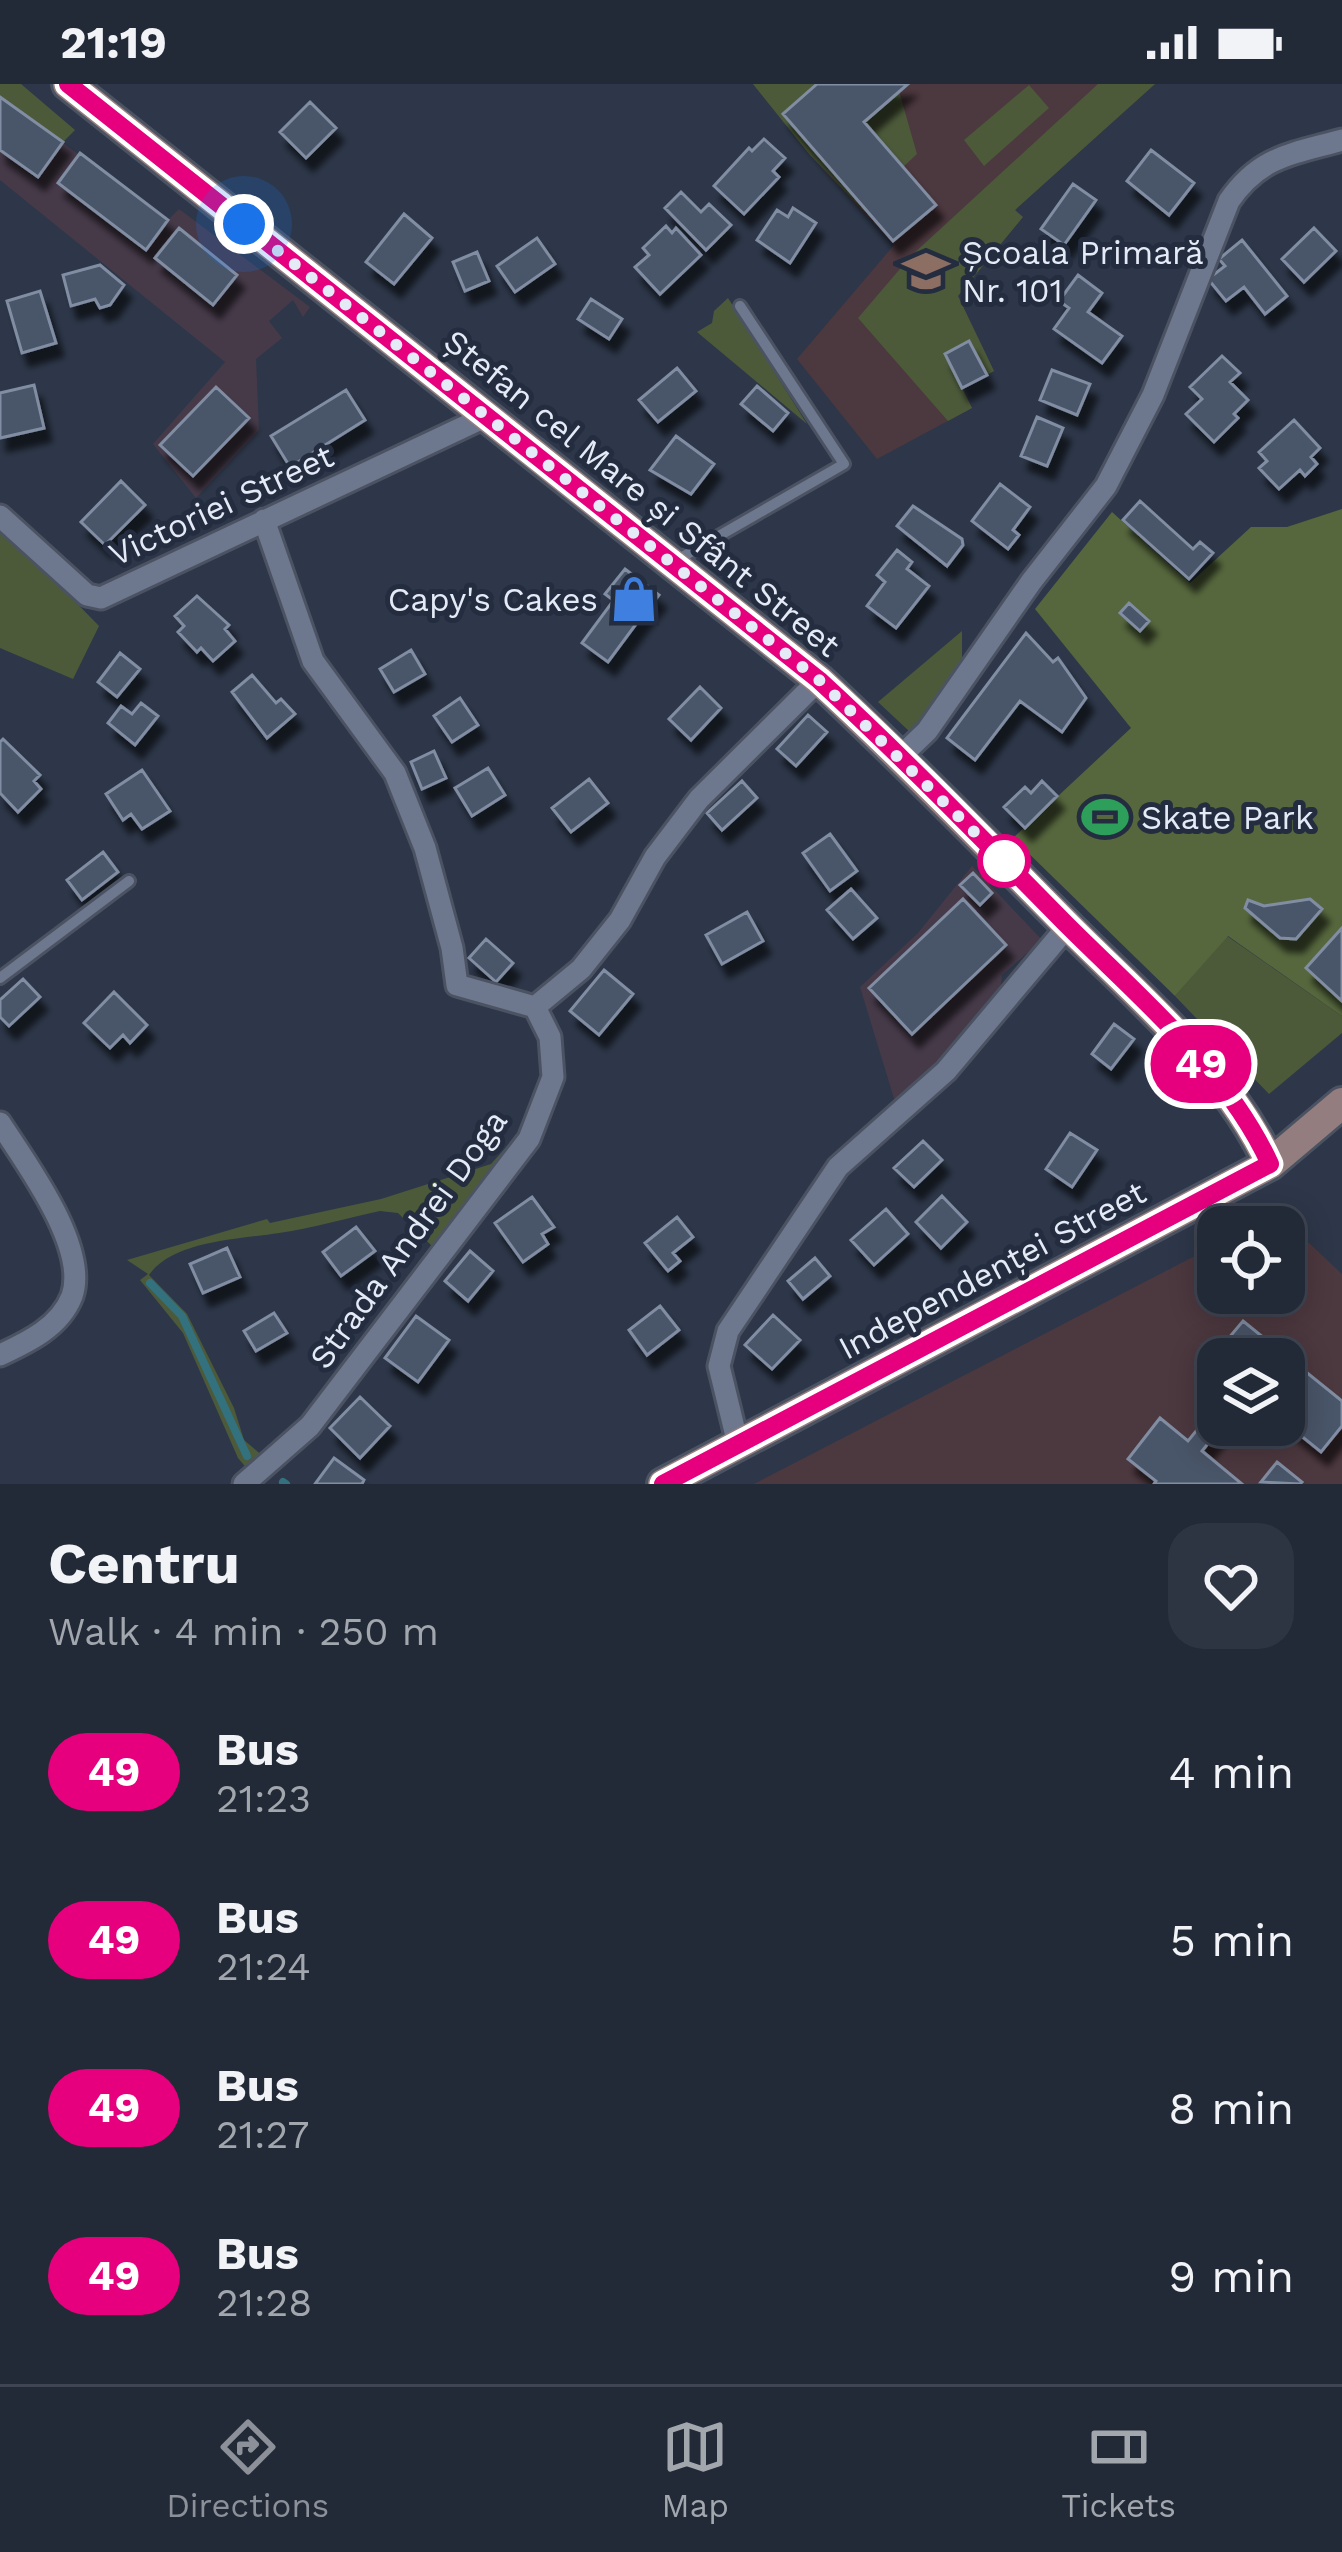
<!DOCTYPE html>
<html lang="en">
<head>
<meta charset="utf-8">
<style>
  :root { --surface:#222937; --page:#2e3542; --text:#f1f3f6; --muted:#a2a6ad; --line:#3f4552; --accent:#8c9099 }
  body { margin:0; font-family:"Work Sans",sans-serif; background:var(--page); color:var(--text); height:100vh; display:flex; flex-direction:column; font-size:45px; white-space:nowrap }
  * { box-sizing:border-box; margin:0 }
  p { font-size:39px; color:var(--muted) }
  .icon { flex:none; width:66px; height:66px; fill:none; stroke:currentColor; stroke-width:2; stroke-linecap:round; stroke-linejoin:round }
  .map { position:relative; height:1400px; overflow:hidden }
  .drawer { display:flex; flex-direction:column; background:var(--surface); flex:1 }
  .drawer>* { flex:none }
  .badge { padding:0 24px; border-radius:39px; font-size:42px; line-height:78px }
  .tools { position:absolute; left:1197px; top:1122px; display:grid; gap:24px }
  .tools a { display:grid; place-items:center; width:108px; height:108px; border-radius:24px; background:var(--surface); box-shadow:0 6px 30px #0003,0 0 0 3px var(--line); font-size:60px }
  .you { position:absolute; width:60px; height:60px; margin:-30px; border:9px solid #fff; border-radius:50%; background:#1a73e8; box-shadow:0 0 0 18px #1a73e833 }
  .map>.badge { position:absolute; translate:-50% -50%; box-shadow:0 0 0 6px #fff }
  .round { display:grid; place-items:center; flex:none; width:126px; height:126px; border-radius:36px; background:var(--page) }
  .summary { display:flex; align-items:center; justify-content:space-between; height:204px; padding:0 48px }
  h1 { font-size:57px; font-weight:700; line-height:90px }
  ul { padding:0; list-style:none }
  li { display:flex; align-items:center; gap:36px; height:168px; padding:0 48px }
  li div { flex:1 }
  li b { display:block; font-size:45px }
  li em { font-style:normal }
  li .badge { min-width:132px; font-weight:700; text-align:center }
  .status { display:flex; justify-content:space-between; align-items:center; height:84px; padding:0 60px; background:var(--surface); direction:ltr }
  .status svg { height:33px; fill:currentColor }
  .tabs { display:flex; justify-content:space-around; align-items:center; height:168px; border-top:3px solid var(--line); background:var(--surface); font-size:33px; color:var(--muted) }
  .tabs a { display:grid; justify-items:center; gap:6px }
  .tabs .on { color:var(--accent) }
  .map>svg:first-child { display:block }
  .industrial { fill:#463a49 }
  .education { fill:#4c383f; fill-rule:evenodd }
  .green { fill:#4c5a3a }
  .forest { fill:#56673d }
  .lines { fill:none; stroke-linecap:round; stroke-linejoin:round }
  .stream { stroke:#33717f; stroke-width:8 }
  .building { fill:#495467; stroke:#818da3; stroke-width:3; filter:url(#shadow) }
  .service-casing { stroke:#4b5363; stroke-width:16 }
  .minor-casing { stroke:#4b5363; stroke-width:27 }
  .secondary-casing { stroke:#4b5363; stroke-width:36 }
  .service { stroke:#6d788e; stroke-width:10 }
  .minor { stroke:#6d788e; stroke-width:21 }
  .secondary { stroke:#947d7e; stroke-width:30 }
  .line-casing { stroke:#fff; stroke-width:27 }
  .line { stroke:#e6007e; stroke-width:18 }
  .walk { stroke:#e4eaf6; stroke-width:12; stroke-dasharray:0 21.6 }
  .stop-dot { fill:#fff; stroke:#e6007e; stroke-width:6 }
  .labels { text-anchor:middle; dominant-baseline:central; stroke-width:10; stroke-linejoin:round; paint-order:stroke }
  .poi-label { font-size:33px; fill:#e4eaf6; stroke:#232d3f; text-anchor:start }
  .street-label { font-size:33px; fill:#e4eaf6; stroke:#232d3f }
</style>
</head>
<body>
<div class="status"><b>21:19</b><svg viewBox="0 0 49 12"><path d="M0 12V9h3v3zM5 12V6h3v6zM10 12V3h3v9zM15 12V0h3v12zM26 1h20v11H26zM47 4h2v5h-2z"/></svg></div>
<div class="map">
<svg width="1342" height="1400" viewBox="0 0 1342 1400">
  <defs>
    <filter id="shadow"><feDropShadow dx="7" dy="13" stdDeviation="3" flood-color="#0009"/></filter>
  </defs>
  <rect width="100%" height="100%" fill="#2d3749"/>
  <!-- industrial -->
  <path class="industrial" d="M0,13L168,136L179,125L310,223L303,233L293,216L269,237L282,254L256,275L259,346L196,414L153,360L225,278L0,96Z
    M972,782L1042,856L1002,891L1000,908L947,974L896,1021L860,903L918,849Z"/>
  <!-- education -->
  <path class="education" d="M753,0H1155L1015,126L1023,133L958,212L994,287L963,304L972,324L877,375L797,275L894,161L810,71Z
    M1277,1129L1342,1190V1400H754L1218,1160V1209H1284V1143H1250ZM1218,1275H1284V1341H1218Z"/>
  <!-- green -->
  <path class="green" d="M0,0H21L75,46L63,58L0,13Z
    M753,0H817L783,30L893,157L810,71Z
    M1098,0H1155L1015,126L1023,133L958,212L994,287L987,291L969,258L945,270L972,324L948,337L858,234L911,172Z
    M1029,1L1049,24L984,82L964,56Z
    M899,7L917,70L903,83L864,38Z
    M728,214L807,340L697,248L712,239L714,227Z
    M0,447L18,459L99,542L73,595L0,564Z
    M962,547V574L920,641L910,648L878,618Z
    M1227,852L1342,932V949L1269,1010L1175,912Z
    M516,1052L503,1083L435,1165L398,1129L380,1127C347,1134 313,1144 279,1149C242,1155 173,1156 149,1191L187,1230L234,1324L244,1356L265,1374L249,1387L238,1374L183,1249L140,1196L148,1190L127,1176L267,1135L270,1139L381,1115L491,1080Z"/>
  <!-- forest -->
  <path class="forest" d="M1342,425V844L1306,884L1342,917V932L1228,852L1175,912L1013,754L1131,644L1035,525L1112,428L1190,499L1251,443H1287Z"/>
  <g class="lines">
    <!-- stream -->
    <path class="stream" d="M150,1199L182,1232L247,1372
      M283,1398L286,1400"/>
  </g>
  <!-- building -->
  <path class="building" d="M817,0H908L864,38L936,121L893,157L783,30Z
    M0,13L63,58L38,93L0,66Z
    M310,18L336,44L306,74L280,48Z
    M764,55L785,74L773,87L779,93L744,130L714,102L749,64L752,67Z
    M1151,66L1194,99L1169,131L1127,97Z
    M80,69L168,136L146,166L58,99Z
    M1073,100L1096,116L1064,161L1041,145Z
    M681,108L701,128L709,120L731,141L706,166L665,124Z
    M793,124L816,139L790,179L757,156L777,126L788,133Z
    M404,130L432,154L394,200L366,178Z
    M666,142L672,149L676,144L701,171L660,210L635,183L649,171L643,164Z
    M179,144L237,191L213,221L155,174Z
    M1314,144L1336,167L1304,198L1282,175Z
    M537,154L555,180L515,208L497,182Z
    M1242,156L1287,212L1265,230L1244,203L1226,217L1208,195L1225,182L1219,175Z
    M477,168L489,197L465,207L453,178Z
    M100,181L124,201L110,221L100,224L95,215L71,222L63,191Z
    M1078,191L1102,209L1088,228L1122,252L1102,279L1054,245L1069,224L1059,217Z
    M40,207L56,259L22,269L7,217Z
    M591,215L622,235L609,255L578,235Z
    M969,257L987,291L962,304L945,270Z
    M1222,272L1240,289L1230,298L1248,316L1234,330L1238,334L1214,358L1186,330L1202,315L1190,303Z
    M677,284L696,307L658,338L639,316Z
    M1052,286L1090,300L1077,331L1040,316Z
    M34,301L44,344L0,354V309Z
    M757,302L788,329L773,347L741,320Z
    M216,303L249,334L193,392L160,361Z
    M346,306L365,336L290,383L271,352Z
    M1037,333L1063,344L1047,382L1021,372Z
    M1294,336L1320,364L1311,373L1317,380L1305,392L1300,386L1279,405L1259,384L1267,377L1259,368Z
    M676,352L714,380L691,410L650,386Z
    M121,397L145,421L105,461L81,438Z
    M1000,400L1030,423L1013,446L1019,451L1008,465L972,437Z
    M1140,417L1193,465L1200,458L1213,469L1189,495L1123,436Z
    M913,422L962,455L963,461L947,482L897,442Z
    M897,466L912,478L907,485L929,502L896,544L867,522L885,498L877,491Z
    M625,485L659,511L639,536L605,510Z
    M197,512L229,541L225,545L235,557L213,577L201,564L197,568L178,548L184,542L175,532Z
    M613,517L639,536L608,578L582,559Z
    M1129,519L1149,537L1140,547L1120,529Z
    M1026,549L1053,578L1058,574L1086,614L1062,648L1020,617L975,676L947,654Z
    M411,566L425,590L394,608L380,585Z
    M120,569L140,585L117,613L98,598Z
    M252,591L276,619L281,615L295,630L267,654L232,608Z
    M700,603L721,624L691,656L669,635Z
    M460,614L478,641L452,658L434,632Z
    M141,619L158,632L135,661L108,639L121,622L132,630Z
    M808,631L827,648L796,682L777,665Z
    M3,655L40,691L34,697L41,705L18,728L0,709V658Z
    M434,667L446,694L422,705L411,678Z
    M488,684L505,711L472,732L455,704Z
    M142,686L170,727L142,745L131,730L123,736L106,710Z
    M589,695L608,719L571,748L552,724Z
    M742,697L757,714L722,746L707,729Z
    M1042,697L1057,712L1025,744L1004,723L1025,703L1031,709Z
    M830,750L857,787L830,807L803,769Z
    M103,768L118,788L82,816L67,796Z
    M973,789L992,809L980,821L960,801Z
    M851,805L877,834L853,855L827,826Z
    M963,815L1006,861L912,950L869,904Z
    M1310,815L1322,825L1296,855L1280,854L1245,824L1248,816L1264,822Z
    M747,828L763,857L722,880L706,851Z
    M1342,844V917L1306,884Z
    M486,855L513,879L496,898L469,874Z
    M604,886L633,910L599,951L570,927Z
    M23,895L40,913L9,942L0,933V916Z
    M114,908L147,941L130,959L123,951L110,964L84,939Z
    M1114,940L1134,955L1111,985L1092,970Z
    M1070,1049L1097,1066L1072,1103L1046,1085Z
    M923,1057L942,1076L914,1103L894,1084Z
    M942,1112L967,1138L941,1164L916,1138Z
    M532,1113L554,1143L542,1150L548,1160L523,1178L495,1139Z
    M886,1125L908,1150L874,1181L851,1156Z
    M677,1133L693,1153L673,1169L680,1177L668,1187L645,1159Z
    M356,1143L375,1167L341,1192L323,1168Z
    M227,1164L240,1193L203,1209L190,1180Z
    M470,1167L493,1187L468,1217L445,1197Z
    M815,1174L830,1192L803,1215L788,1197Z
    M660,1222L679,1246L647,1271L629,1246Z
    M274,1229L287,1249L256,1267L244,1247Z
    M773,1231L800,1256L772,1285L745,1261Z
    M416,1232L449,1256L418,1298L385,1274Z
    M1243,1237L1342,1317V1342L1321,1368L1284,1338V1275H1218V1281L1211,1275Z
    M360,1313L390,1342L360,1374L330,1344Z
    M1218,1320V1341H1223L1202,1367L1242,1400H1154L1156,1397L1128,1375L1160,1334L1188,1357Z
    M334,1374L364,1396L362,1400H315Z
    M1277,1378L1302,1398L1300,1400L1261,1398Z"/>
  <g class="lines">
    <defs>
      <path id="service" d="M677,476L844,380L740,222
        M0,894L129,797"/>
      <path id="minor" d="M0,432L87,511L101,514L489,331
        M264,436L313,577L395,689L425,764L452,864L457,901L535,923
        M901,672L927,647L1031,498L1106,402L1153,311L1229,117C1260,72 1292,70 1342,56
        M535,923L581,885L620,836L655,773L699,715L819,596
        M0,1039C25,1078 89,1163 72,1212C60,1243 28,1258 0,1271
        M738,1360L719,1282L728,1247L838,1083L946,987L1068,842
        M244,1400L310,1342L529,1055L553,993L550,953L535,923"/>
      <path id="secondary" d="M68,0L819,596C907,678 990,764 1075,849C1145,919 1228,989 1270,1080
        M663,1400L1270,1080L1342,1019"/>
    </defs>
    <!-- service casing -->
    <use href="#service" class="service-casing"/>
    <!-- minor casing -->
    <use href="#minor" class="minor-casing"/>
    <!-- secondary casing -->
    <use href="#secondary" class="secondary-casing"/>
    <!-- service -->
    <use href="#service" class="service"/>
    <!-- minor -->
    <use href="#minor" class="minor"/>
    <!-- secondary -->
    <use href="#secondary" class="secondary"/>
  </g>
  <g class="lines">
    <defs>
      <path id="line" d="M68,0L819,596C905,675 986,759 1068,842C1140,914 1227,986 1270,1080L663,1400"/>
    </defs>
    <!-- line casing -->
    <use href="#line" class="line-casing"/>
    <!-- line -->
    <use href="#line" class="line"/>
    <!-- walk -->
    <path class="walk" d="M244,140L819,596L1004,777"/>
  </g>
  <!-- icons -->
  <defs>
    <symbol id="school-bare" viewBox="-9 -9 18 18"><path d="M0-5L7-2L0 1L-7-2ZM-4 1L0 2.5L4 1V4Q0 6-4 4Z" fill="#8d6e63" stroke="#232d3f" stroke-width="2.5" paint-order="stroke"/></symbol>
    <symbol id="shop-bare" viewBox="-9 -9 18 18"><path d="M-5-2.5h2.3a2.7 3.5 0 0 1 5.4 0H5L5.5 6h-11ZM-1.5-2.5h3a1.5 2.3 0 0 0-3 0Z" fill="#3f7fe0" stroke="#232d3f" stroke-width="2.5" paint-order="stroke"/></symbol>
    <symbol id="stadium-bare" viewBox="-9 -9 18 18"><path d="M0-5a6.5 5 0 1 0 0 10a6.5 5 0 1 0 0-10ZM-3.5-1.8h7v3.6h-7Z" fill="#2e9e5b" stroke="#232d3f" stroke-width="2.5" paint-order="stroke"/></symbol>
  </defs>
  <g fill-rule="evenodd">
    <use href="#school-bare" x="893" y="154" width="66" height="66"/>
    <use href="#shop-bare" x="601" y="482" width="66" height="66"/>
    <use href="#stadium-bare" x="1072" y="700" width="66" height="66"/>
  </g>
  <!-- markers -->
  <circle class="stop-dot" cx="1004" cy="777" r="24"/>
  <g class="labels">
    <!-- poi labels -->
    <g class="poi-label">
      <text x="962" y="168">Școala Primară<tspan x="962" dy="38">Nr. 101</tspan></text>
      <text x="598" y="515" text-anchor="end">Capy's Cakes</text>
      <text x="1141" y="733">Skate Park</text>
    </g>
    <!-- street labels -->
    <g class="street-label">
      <text transform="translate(642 409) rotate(39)">Ștefan cel Mare și Sfânt Street</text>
      <text transform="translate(221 421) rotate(-25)">Victoriei Street</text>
      <text transform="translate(408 1155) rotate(-54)">Strada Andrei Doga</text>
      <text transform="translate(992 1186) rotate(-28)">Independenței Street</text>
    </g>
  </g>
</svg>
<div class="tools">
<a><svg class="icon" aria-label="locate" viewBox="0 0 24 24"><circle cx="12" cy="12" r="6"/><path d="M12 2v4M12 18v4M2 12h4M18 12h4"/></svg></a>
<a><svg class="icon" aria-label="layers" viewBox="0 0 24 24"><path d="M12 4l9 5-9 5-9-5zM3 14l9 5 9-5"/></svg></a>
</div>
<div class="you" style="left:244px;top:140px"></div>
<b class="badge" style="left:1201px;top:980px;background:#e6007e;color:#fff">49</b>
</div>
<section class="drawer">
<div class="summary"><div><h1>Centru</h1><p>Walk · 4 min · 250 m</p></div><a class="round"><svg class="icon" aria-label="heart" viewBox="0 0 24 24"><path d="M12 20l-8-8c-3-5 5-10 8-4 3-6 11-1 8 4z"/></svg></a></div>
<ul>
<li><span class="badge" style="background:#e6007e;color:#fff">49</span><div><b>Bus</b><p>21:23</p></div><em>4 min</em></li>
<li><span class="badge" style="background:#e6007e;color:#fff">49</span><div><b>Bus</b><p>21:24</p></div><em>5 min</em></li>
<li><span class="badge" style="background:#e6007e;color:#fff">49</span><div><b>Bus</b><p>21:27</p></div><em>8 min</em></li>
<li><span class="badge" style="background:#e6007e;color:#fff">49</span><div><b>Bus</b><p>21:28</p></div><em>9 min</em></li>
</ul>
</section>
<nav class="tabs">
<a class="on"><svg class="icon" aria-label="directions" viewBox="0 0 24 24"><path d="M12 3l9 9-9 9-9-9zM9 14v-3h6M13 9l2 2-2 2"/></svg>Directions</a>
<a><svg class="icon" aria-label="map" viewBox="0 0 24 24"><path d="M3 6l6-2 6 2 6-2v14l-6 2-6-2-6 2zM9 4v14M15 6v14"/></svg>Map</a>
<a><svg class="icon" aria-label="tickets" viewBox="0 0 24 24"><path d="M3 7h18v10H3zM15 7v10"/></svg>Tickets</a>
</nav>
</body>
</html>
